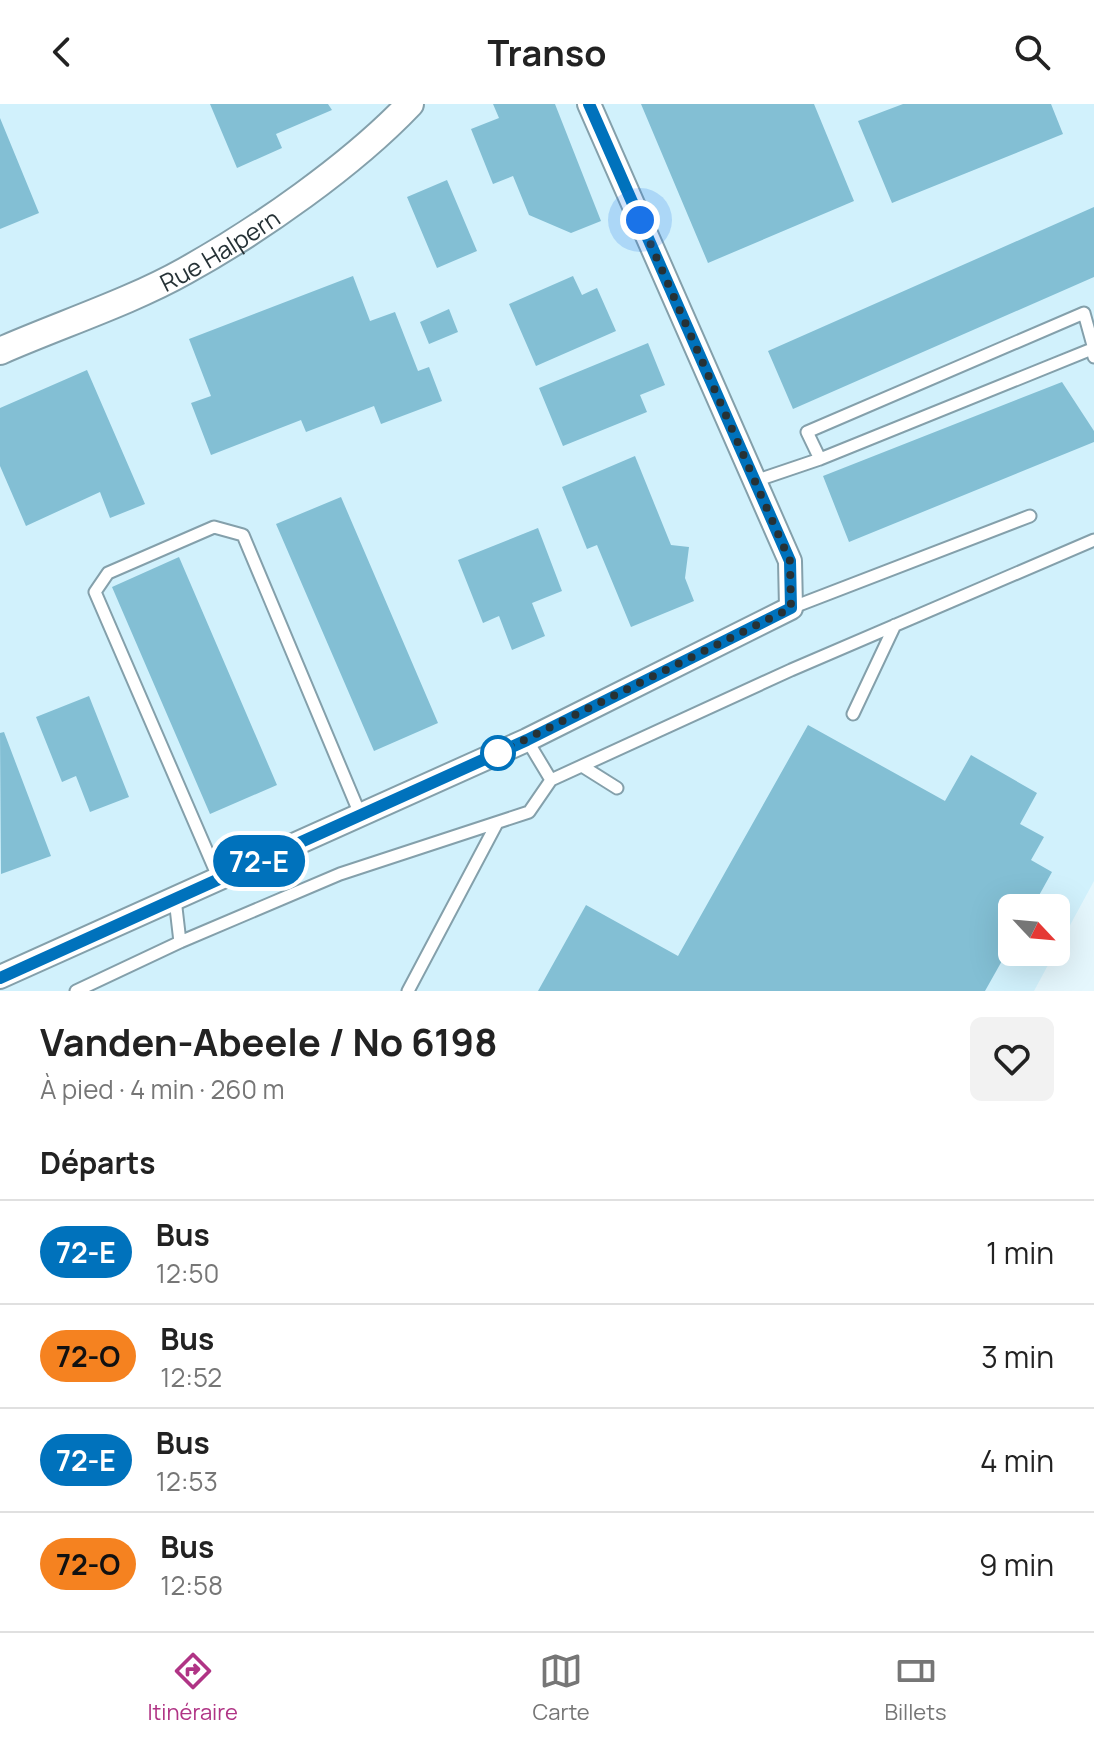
<!DOCTYPE html>
<html lang="fr">
<head>
<meta charset="utf-8">
<style>
  :root { --surface:#fff; --page:#f2f2f2; --text:#222; --muted:#767676; --line:#e0e0e0; --accent:#b03485 }
  body { margin:0; font-family:Manrope,sans-serif; background:var(--page); color:var(--text); height:100vh; display:flex; flex-direction:column; font-size:30px; white-space:nowrap }
  * { box-sizing:border-box; margin:0 }
  p { font-size:26px; color:var(--muted) }
  .icon { flex:none; width:44px; height:44px; fill:none; stroke:currentColor; stroke-width:2; stroke-linecap:round; stroke-linejoin:round }
  .map { position:relative; height:887px; overflow:hidden }
  .details { display:flex; flex-direction:column; background:var(--surface); flex:1 }
  .details>* { flex:none }
  .badge { padding:0 16px; border-radius:26px; font-size:28px; line-height:52px }
  .needle { width:52px; rotate:116deg }
  .tools { position:absolute; left:998px; top:790px; display:grid; gap:16px }
  .tools a { display:grid; place-items:center; width:72px; height:72px; border-radius:12px; background:var(--surface); box-shadow:0 8px 32px #0002; font-size:40px }
  .you { position:absolute; width:40px; height:40px; margin:-20px; border:6px solid #fff; border-radius:50%; background:#1a73e8; box-shadow:0 0 0 12px #1a73e833 }
  .map>.badge { position:absolute; translate:-50% -50%; box-shadow:0 0 0 4px #fff }
  h2 { padding:0 40px; font-size:30px; line-height:72px }
  .round { display:grid; place-items:center; flex:none; width:84px; height:84px; border-radius:12px; background:var(--page) }
  .summary { display:flex; align-items:center; justify-content:space-between; height:136px; padding:0 40px }
  h1 { font-size:38px; font-weight:700; line-height:60px }
  ul { padding:0; list-style:none }
  li { display:flex; align-items:center; gap:24px; height:104px; padding:0 40px; border-top:2px solid var(--line) }
  li div { flex:1 }
  li b { display:block; font-size:30px }
  li em { font-style:normal }
  li .badge { min-width:88px; font-weight:700; text-align:center }
  header { display:flex; justify-content:space-between; align-items:center; height:104px; padding:0 40px; background:var(--surface); font-size:36px; font-weight:700 }
  .tabs { display:flex; justify-content:space-around; align-items:center; height:112px; border-top:2px solid var(--line); background:var(--surface); font-size:22px; color:var(--muted) }
  .tabs a { display:grid; justify-items:center; gap:4px }
  .tabs .active { color:var(--accent) }
  .map>svg:first-child { display:block }
  .built { fill:#d1f1fc }
  .building { fill:#83bfd4 }
  .lines { fill:none; stroke-linecap:round; stroke-linejoin:round }
  .service-casing { stroke:#84a0ab; stroke-width:15 }
  .minor-casing { stroke:#84a0ab; stroke-width:26 }
  .tertiary-casing { stroke:#84a0ab; stroke-width:30 }
  .service { stroke:#fff; stroke-width:11 }
  .minor { stroke:#fff; stroke-width:22 }
  .tertiary { stroke:#fff; stroke-width:26 }
  .line-casing { stroke:#fff; stroke-width:18 }
  .line { stroke:#0072bc; stroke-width:12 }
  .walk { stroke:#263236; stroke-width:8; stroke-dasharray:0 14.4 }
  .stop-dot { fill:#fff; stroke:#0072bc; stroke-width:4 }
  .labels { text-anchor:middle; dominant-baseline:central; stroke-width:7; stroke-linejoin:round; paint-order:stroke }
  .street-label { font-size:24px; fill:#263236; stroke:#fff }
</style>
</head>
<body>
<header><svg class="icon" aria-label="back" viewBox="0 0 24 24"><path d="M15 5l-7 7 7 7"/></svg>Transo<svg class="icon" aria-label="search" viewBox="0 0 24 24"><circle cx="10" cy="10" r="6"/><path d="M15 15l6 6"/></svg></header>
<div class="map">
<svg width="1094" height="887" viewBox="0 0 1094 887">
  <rect width="100%" height="100%" fill="#e5f7fd"/>
  <!-- built -->
  <path class="built" d="M0,0H1094V777L1056,847V804H1012V848H1055L1034,887H0Z"/>
  <!-- building -->
  <path class="building" d="M210,0H328L332,6L276,30L282,44L237,64Z
    M493,0H555L601,117L571,129L529,111L513,72L493,80L471,25L499,14Z
    M641,0H814L854,97L708,159Z
    M903,0H1051L1063,30L892,99L858,17Z
    M0,14L39,109L0,125Z
    M447,76L477,147L437,164L407,93Z
    M1094,103V173L793,305L768,247Z
    M353,172L370,217L395,208L418,267L429,263L442,297L381,320L374,302L306,328L301,316L211,351L191,299L211,292L189,235Z
    M573,172L582,191L597,184L616,227L536,262L509,200Z
    M449,205L458,228L429,240L420,218Z
    M648,239L665,281L640,291L647,308L563,342L539,284Z
    M87,266L145,400L110,414L100,388L26,422L0,362V304Z
    M1062,278L1094,327V338L849,438L823,372Z
    M635,352L671,441L689,443L685,474L694,497L631,523L597,441L587,445L562,383Z
    M341,393L438,619L374,647L276,420Z
    M538,424L562,487L532,499L545,532L512,546L499,512L483,519L458,456Z
    M179,453L277,681L210,710L112,483Z
    M89,592L129,693L90,708L76,672L62,678L36,613Z
    M808,621L945,697L971,651L1037,689L1020,720L1044,733L1031,756L1052,768L1032,804H1012V839L985,887H538L586,801L678,852Z
    M4,628L51,752L1,770L0,629Z"/>
  <g class="lines">
    <defs>
      <path id="service" d="M820,355L1092,245L1094,253
        M755,377L820,355L807,328L1084,209L1094,245
        M791,504L1030,412
        M853,610L895,521
        M527,636L551,676
        M582,662L617,684
        M219,775L95,488L108,469L214,423L243,431L360,710
        M175,795L180,838
        M76,887L180,838L340,770L529,708L551,676L791,566L1094,436
        M408,887L496,721"/>
      <path id="minor" d="M0,873L527,636L791,504L790,457L589,0"/>
      <g id="tertiary">
        <path id="s1" d="M0,247C59,221 130,198 185,167C259,126 352,61 410,0"/>
      </g>
    </defs>
    <!-- service casing -->
    <use href="#service" class="service-casing"/>
    <!-- minor casing -->
    <use href="#minor" class="minor-casing"/>
    <!-- tertiary casing -->
    <use href="#tertiary" class="tertiary-casing"/>
    <!-- service -->
    <use href="#service" class="service"/>
    <!-- minor -->
    <use href="#minor" class="minor"/>
    <!-- tertiary -->
    <use href="#tertiary" class="tertiary"/>
  </g>
  <g class="lines">
    <defs>
      <path id="line" d="M0,874L527,636L791,504L790,457L589,0"/>
    </defs>
    <!-- line casing -->
    <use href="#line" class="line-casing"/>
    <!-- line -->
    <use href="#line" class="line"/>
    <!-- walk -->
    <path class="walk" d="M498,649L791,504L790,457L640,116"/>
  </g>
  <!-- markers -->
  <circle class="stop-dot" cx="498" cy="649" r="16"/>
  <g class="labels">
    <!-- street labels -->
    <g class="street-label">
      <text stroke="none"><textPath href="#s1" startOffset="242">Rue Halpern</textPath></text>
    </g>
  </g>
</svg>
<div class="tools">
<a><svg class="needle" viewBox="-14 -14 28 28"><path d="M0-13l5 13h-10z" fill="#e53935"/><path d="M0 13l5-13h-10z" fill="#767676"/></svg></a>
</div>
<div class="you" style="left:640px;top:116px"></div>
<b class="badge" style="left:259px;top:757px;background:#0072bc;color:#fff">72-E</b>
</div>
<section class="details">
<div class="summary"><div><h1>Vanden-Abeele / No 6198</h1><p>À pied · 4 min · 260 m</p></div><a class="round"><svg class="icon" aria-label="heart" viewBox="0 0 24 24"><path d="M12 20l-8-8c-3-5 5-10 8-4 3-6 11-1 8 4z"/></svg></a></div>
<h2>Départs</h2>
<ul>
<li><span class="badge" style="background:#0072bc;color:#fff">72-E</span><div><b>Bus</b><p>12:50</p></div><em>1 min</em></li>
<li><span class="badge" style="background:#f58220;color:#111">72-O</span><div><b>Bus</b><p>12:52</p></div><em>3 min</em></li>
<li><span class="badge" style="background:#0072bc;color:#fff">72-E</span><div><b>Bus</b><p>12:53</p></div><em>4 min</em></li>
<li><span class="badge" style="background:#f58220;color:#111">72-O</span><div><b>Bus</b><p>12:58</p></div><em>9 min</em></li>
</ul>
</section>
<nav class="tabs">
<a class="active"><svg class="icon" aria-label="directions" viewBox="0 0 24 24"><path d="M12 3l9 9-9 9-9-9zM9 14v-3h6M13 9l2 2-2 2"/></svg>Itinéraire</a>
<a><svg class="icon" aria-label="map" viewBox="0 0 24 24"><path d="M3 6l6-2 6 2 6-2v14l-6 2-6-2-6 2zM9 4v14M15 6v14"/></svg>Carte</a>
<a><svg class="icon" aria-label="tickets" viewBox="0 0 24 24"><path d="M3 7h18v10H3zM15 7v10"/></svg>Billets</a>
</nav>
</body>
</html>
